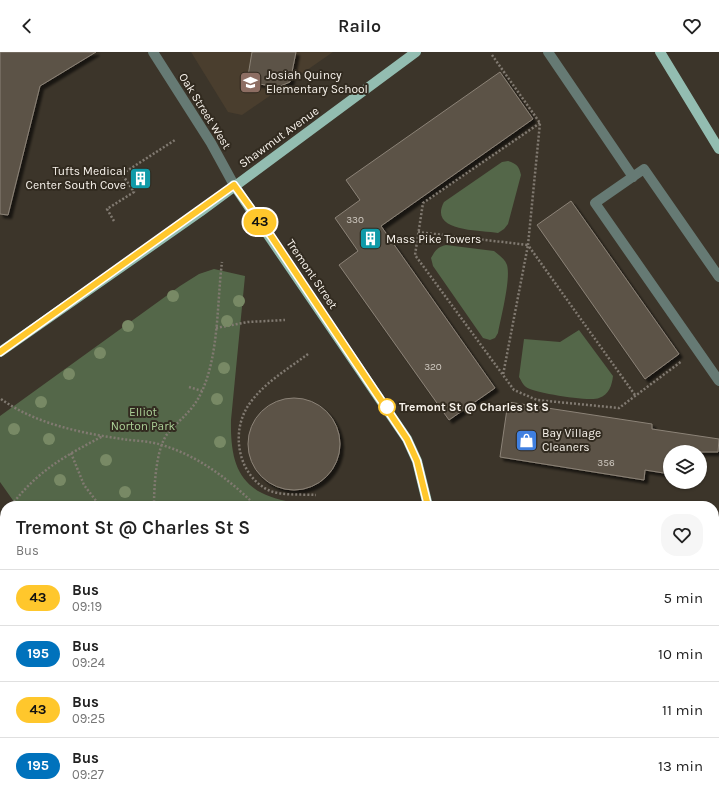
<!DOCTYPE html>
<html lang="en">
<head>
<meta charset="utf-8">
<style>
  :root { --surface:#fff; --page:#f6f6f6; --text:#222; --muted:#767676; --line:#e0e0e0 }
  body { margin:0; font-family:Karla,sans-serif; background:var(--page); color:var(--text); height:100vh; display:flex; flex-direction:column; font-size:15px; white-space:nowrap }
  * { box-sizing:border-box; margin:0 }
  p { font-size:13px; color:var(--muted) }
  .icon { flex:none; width:22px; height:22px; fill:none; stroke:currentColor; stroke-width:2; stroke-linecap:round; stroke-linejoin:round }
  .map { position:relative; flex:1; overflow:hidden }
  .side { position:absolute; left:0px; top:449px; width:719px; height:300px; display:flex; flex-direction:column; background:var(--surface); border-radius:16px 16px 0 0; box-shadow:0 1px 3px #0004 }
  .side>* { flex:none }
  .badge { padding:0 8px; border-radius:13px; font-size:14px; line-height:26px }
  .buttons { position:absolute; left:663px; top:393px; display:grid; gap:8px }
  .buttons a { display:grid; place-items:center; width:44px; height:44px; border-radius:50%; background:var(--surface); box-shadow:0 1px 3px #0004; font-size:20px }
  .map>.badge { position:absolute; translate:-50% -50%; box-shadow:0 0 0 2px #fff }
  .round { display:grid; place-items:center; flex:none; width:42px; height:42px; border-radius:16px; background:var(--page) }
  .headline { display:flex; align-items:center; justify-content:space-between; height:68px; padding:0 16px }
  h1 { font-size:19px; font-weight:600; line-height:30px }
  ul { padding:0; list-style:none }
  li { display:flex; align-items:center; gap:12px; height:56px; padding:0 16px; border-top:1px solid var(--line) }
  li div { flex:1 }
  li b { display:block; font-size:15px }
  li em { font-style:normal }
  li .badge { min-width:44px; font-weight:700; text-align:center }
  header { display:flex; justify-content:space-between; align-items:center; height:52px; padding:0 16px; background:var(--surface); font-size:18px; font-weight:600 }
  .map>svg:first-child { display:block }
  .built { fill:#4a3e2e }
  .green { fill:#546749 }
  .building { fill:#5b5247; stroke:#8c8377; filter:url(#shadow) }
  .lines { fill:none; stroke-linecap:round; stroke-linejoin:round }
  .path { stroke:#817a71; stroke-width:2.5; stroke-dasharray:2 2; stroke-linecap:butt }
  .minor { stroke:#667a74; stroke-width:10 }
  .major { stroke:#93bdb1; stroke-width:10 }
  .tree { fill:#788965 }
  .line-casing { stroke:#fff; stroke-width:9 }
  .line { stroke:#ffc72c; stroke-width:6 }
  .stop-dot { fill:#fff; stroke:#ffc72c; stroke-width:2 }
  .labels { text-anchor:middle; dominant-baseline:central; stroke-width:4; stroke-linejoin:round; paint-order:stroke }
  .number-label { font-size:10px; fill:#d1cbc3 }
  .poi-label { font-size:12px; fill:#f8f3ec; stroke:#322b20; text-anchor:start }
  .street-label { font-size:12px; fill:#f8f3ec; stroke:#322b20 }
  .stop-label { font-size:12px; font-weight:bold; fill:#f8f3ec; stroke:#322b20; text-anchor:start }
  .park-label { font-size:12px; fill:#aace95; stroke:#322b20 }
</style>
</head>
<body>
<header><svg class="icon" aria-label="back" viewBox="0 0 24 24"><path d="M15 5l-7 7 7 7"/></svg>Railo<svg class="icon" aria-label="heart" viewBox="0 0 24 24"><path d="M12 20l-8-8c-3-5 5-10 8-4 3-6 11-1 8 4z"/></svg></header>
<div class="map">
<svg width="719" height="749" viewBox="0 0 719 749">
  <defs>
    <filter id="shadow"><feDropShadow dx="3.5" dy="3.5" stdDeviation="1" flood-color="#0009"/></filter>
  </defs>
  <rect width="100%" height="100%" fill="#3c352a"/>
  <!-- built -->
  <path class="built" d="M191,0H333L242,63L228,60Z"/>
  <!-- green -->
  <path class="green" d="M508,109C517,112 519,114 521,123L508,172L504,177L498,181C479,178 428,180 444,150L502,110Z
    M446,193L494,199C499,203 505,207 507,213C511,227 501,265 498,281L495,286L490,288L483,286L433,214L431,206C435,199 437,195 446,193Z
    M214,217L245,224L231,368C230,417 242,442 292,450L287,454H17L0,430V364L180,234L199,222Z
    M579,278L613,324C612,333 609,343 599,346C590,350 534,341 526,335C523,333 521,328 519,325L524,287L560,290Z
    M0,638L5,640V663L0,658Z
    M181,744H251V749H191Z"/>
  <!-- building -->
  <path class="building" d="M0,0H96L40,34L8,163L0,162Z
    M252,0H296L290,30L278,35L247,30Z
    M500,20L533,67L381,174L495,336L449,368L339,213L358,199L335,166L360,148L346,128Z
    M571,149L679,302L645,327L537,173Z
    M248 392a46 46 0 1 1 92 0a46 46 0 1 1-92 0Z
    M508,350L652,372V377L719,387L718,400H670V422L645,418L644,428L500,405Z"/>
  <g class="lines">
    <!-- path -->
    <path class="path" d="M492,3L540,71L528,193L635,343
      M540,71L423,151L415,203L514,338L537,348L619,356L682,309
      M114,169L107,157L134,140L122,122L175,88
      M418,180L528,193L503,323
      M216,276L248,270L285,268
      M308,302C288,317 265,330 250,351C230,378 237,422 268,438C281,444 301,442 316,443
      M189,335L202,339
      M1,347C36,372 81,381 122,387C135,389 150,389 162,393C198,404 229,427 256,454
      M71,401L84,433L100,454
      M14,450C40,417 67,403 103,384
      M154,454C154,435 156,395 168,381C182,365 193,359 202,339C219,302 217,250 222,210"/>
    <!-- minor -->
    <path class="minor" d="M153,0L211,91L234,133
      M548,0L633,125
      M719,225L644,117L595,151L719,329
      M0,609L5,611
      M714,703L719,704
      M141,744L143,749
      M515,749V744
      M646,749L647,744"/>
    <!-- major -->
    <path class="major" d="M660,0L719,97
      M234,133L407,387L417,409L428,454
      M0,300L200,160L416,0
      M714,496L719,497
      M106,749L110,744"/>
  </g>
  <!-- trees -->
  <g class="tree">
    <circle cx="173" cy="244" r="6"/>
    <circle cx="239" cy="249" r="6"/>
    <circle cx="227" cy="269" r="6"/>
    <circle cx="128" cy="274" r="6"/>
    <circle cx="100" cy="301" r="6"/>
    <circle cx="224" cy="316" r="6"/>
    <circle cx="69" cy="322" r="6"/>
    <circle cx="217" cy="347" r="6"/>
    <circle cx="41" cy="350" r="6"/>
    <circle cx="14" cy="377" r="6"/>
    <circle cx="49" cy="387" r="6"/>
    <circle cx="220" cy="390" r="6"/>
    <circle cx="106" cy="408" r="6"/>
    <circle cx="60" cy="428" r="6"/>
    <circle cx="125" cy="440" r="6"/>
  </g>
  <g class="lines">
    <defs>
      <path id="line" d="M0,300L234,133L271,184L407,387L417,409L428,454"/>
    </defs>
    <!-- line casing -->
    <use href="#line" class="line-casing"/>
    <!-- line -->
    <use href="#line" class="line"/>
  </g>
  <!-- icons -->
  <defs>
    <symbol id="school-square" viewBox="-11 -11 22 22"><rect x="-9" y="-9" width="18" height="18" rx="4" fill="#8d6e63" stroke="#322b20"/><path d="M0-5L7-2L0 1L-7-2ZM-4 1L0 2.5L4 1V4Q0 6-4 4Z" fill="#fff"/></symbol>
    <symbol id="building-square" viewBox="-11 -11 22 22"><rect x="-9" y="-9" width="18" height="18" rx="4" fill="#0f9aa8" stroke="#322b20"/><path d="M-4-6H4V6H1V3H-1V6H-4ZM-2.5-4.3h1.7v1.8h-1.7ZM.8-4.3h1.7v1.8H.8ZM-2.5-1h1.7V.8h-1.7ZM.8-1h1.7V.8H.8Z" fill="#fff"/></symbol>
    <symbol id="shop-square" viewBox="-11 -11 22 22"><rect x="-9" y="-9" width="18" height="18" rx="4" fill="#3f7fe0" stroke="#322b20"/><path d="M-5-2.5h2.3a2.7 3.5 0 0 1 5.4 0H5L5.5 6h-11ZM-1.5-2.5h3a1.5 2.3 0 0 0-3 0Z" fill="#fff"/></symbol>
  </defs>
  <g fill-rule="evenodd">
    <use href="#school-square" x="238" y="18" width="25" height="25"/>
    <use href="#building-square" x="128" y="114" width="25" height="25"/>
    <use href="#building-square" x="358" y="174" width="25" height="25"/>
    <use href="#shop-square" x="514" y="376" width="25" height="25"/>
  </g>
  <!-- markers -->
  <circle class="stop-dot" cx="387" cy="355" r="8"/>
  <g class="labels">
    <!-- number labels -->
    <g class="number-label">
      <text x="355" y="168">330</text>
      <text x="433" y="315">320</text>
      <text x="606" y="411">356</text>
    </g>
    <!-- poi labels -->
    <g class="poi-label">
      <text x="266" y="23">Josiah Quincy<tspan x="266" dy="14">Elementary School</tspan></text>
      <text x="126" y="119" text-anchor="end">Tufts Medical<tspan x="126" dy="14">Center South Cove</tspan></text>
      <text x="386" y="187">Mass Pike Towers</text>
      <text x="542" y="381">Bay Village<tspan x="542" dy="14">Cleaners</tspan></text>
    </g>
    <!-- street labels -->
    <g class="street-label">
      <text transform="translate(205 59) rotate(58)">Oak Street West</text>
      <text transform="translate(279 85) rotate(-36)">Shawmut Avenue</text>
      <text transform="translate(312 222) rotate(56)">Tremont Street</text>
    </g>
    <!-- stop labels -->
    <g class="stop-label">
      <text x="399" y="355">Tremont St @ Charles St S</text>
    </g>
    <!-- park labels -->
    <g class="park-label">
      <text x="143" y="360">Elliot<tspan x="143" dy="14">Norton Park</tspan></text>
    </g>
  </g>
</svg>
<div class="buttons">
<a><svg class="icon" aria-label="layers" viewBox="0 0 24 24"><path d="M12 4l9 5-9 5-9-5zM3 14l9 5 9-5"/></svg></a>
</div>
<b class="badge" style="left:260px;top:170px;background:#ffc72c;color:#111">43</b>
<section class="side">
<div class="headline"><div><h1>Tremont St @ Charles St S</h1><p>Bus</p></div><a class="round"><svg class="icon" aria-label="heart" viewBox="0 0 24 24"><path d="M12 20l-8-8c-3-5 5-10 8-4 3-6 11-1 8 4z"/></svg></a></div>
<ul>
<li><span class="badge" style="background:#ffc72c;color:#111">43</span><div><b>Bus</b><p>09:19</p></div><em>5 min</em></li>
<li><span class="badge" style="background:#0072bc;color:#fff">195</span><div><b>Bus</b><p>09:24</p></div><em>10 min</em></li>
<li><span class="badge" style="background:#ffc72c;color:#111">43</span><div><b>Bus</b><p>09:25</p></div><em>11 min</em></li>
<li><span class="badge" style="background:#0072bc;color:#fff">195</span><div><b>Bus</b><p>09:27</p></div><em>13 min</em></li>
</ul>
</section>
</div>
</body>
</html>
